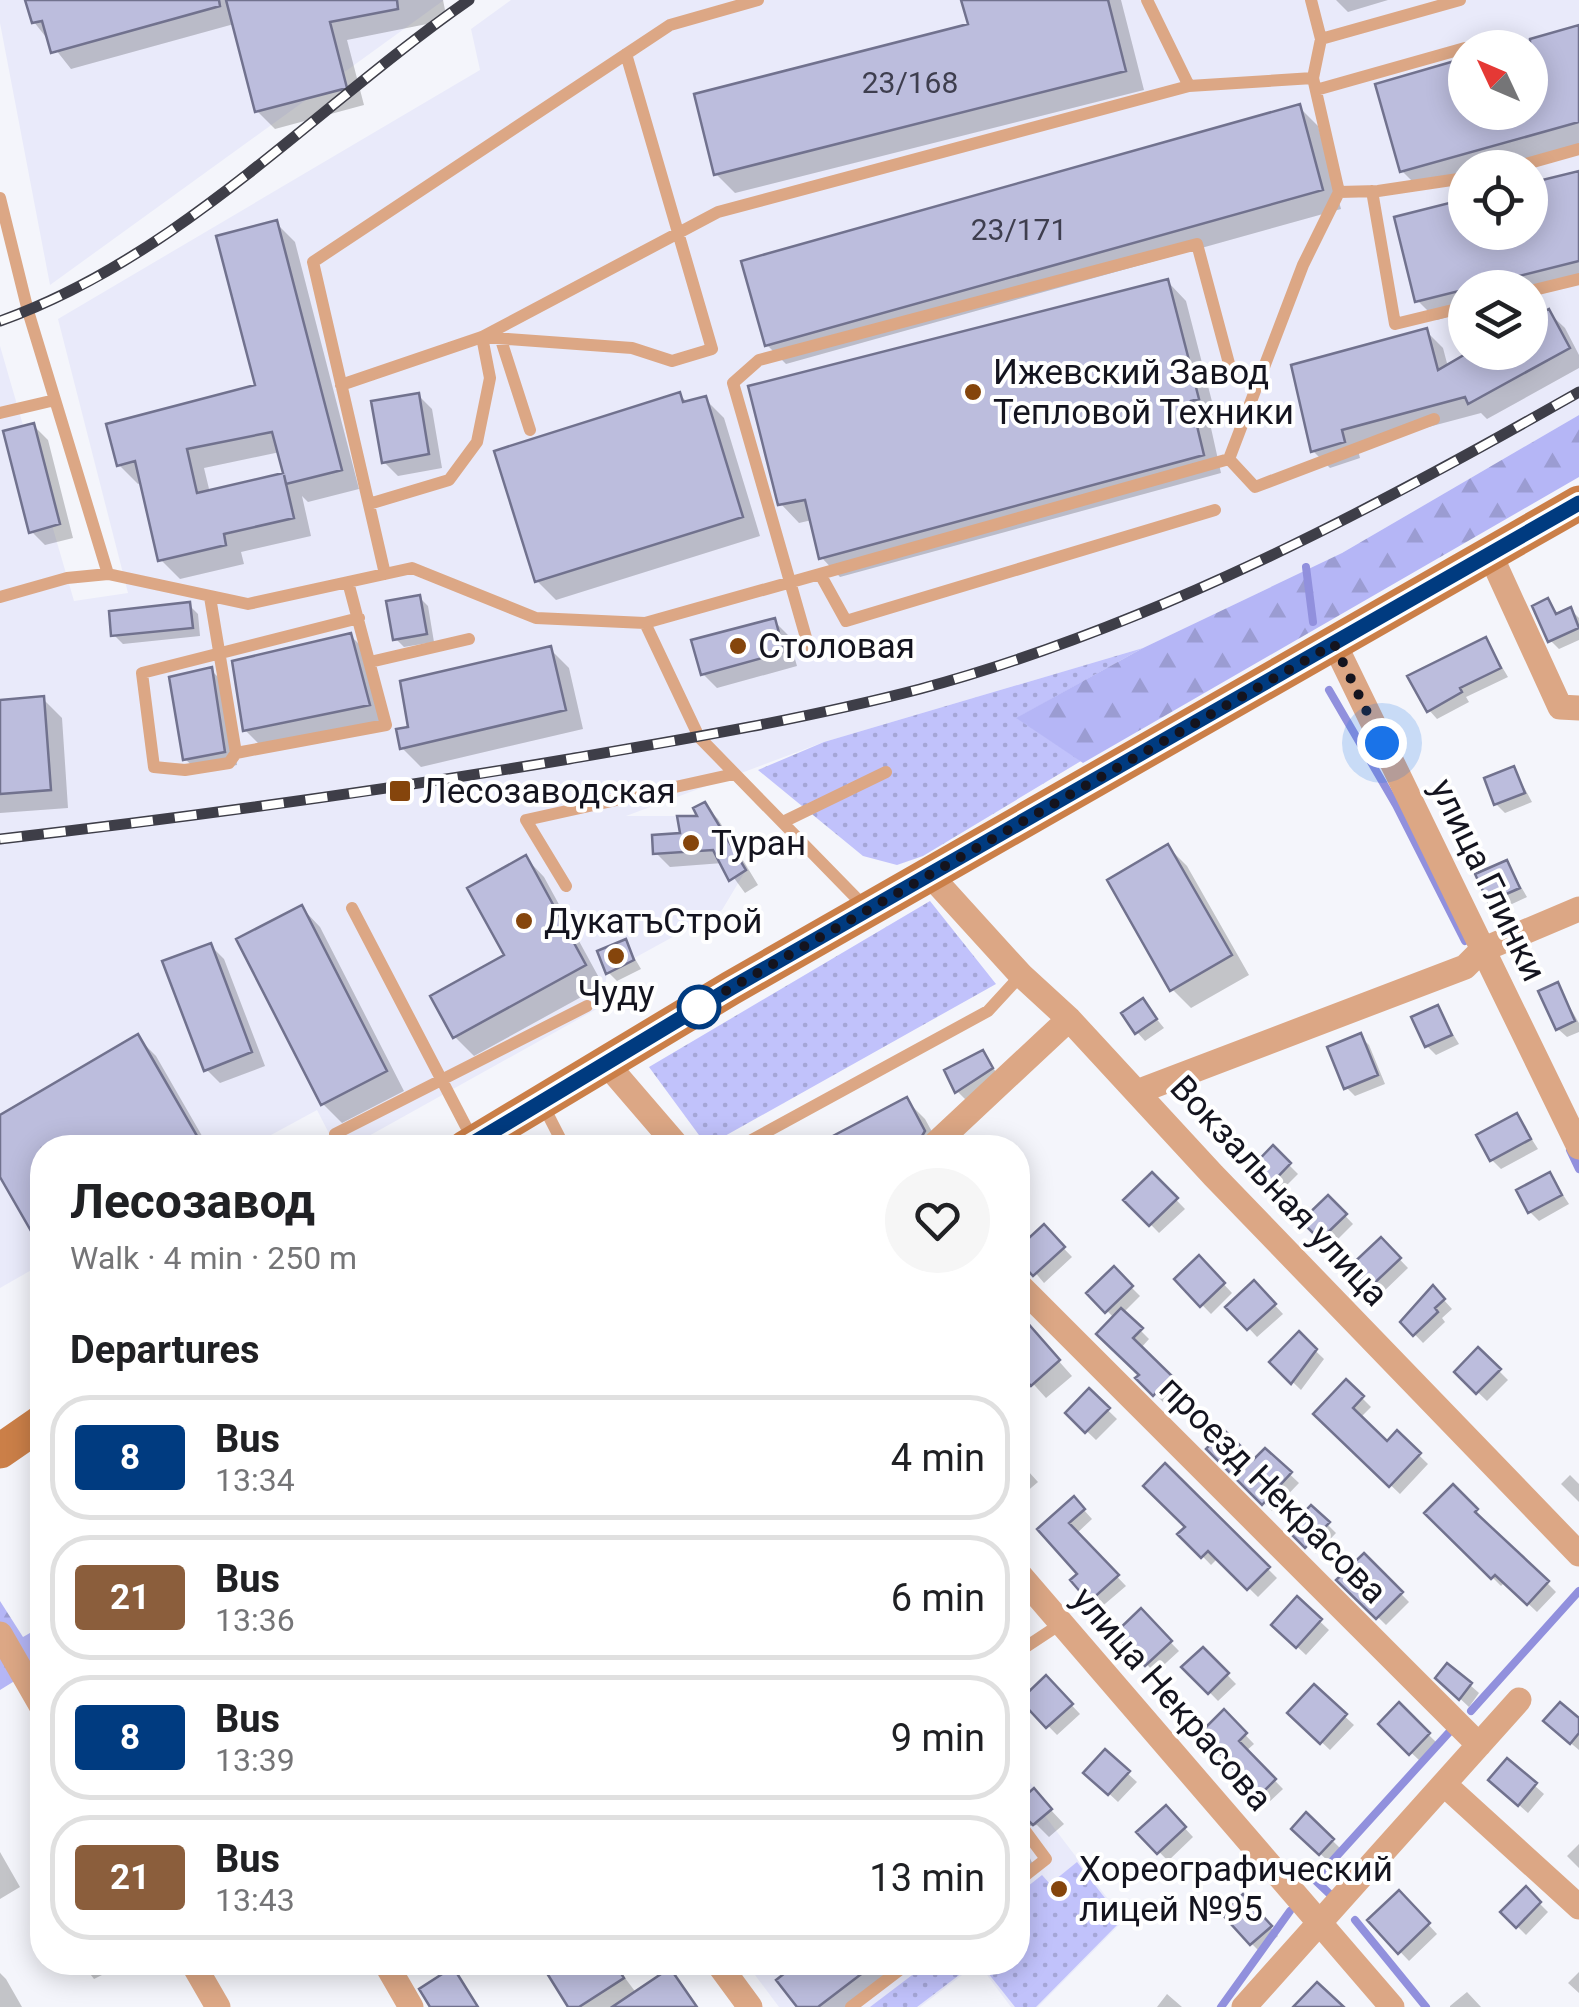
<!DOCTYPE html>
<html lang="en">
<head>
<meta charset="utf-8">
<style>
  :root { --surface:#fff; --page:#f6f6f6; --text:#202124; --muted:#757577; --line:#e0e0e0 }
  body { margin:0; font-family:Roboto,sans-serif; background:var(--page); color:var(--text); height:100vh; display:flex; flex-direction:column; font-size:38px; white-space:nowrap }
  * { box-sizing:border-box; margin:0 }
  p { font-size:32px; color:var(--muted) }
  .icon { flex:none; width:55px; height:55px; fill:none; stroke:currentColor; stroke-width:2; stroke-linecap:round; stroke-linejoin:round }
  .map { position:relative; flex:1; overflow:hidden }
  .details { position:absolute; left:30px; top:1135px; width:1000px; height:840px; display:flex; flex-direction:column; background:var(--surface); border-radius:40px; box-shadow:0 5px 25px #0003 }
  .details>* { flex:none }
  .badge { padding:0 20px; border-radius:8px; font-size:35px; line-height:65px }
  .needle { width:65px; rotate:314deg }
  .tools { position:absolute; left:1448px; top:30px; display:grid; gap:20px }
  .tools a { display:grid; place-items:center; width:100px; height:100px; border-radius:50%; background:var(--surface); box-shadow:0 5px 25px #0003; font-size:50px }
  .you { position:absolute; width:50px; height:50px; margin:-25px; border:8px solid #fff; border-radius:50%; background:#1a73e8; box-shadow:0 0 0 15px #1a73e833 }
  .map>.badge { position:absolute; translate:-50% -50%; box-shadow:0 0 0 5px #fff }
  h2 { padding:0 40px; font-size:38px; line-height:90px }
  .round { display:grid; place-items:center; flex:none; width:105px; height:105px; border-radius:52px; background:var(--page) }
  .overview { display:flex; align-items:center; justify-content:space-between; height:170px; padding:0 40px }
  h1 { font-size:48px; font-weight:700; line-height:75px }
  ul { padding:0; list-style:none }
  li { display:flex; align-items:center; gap:30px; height:125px; margin:0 20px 15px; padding:0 20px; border:5px solid var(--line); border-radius:40px }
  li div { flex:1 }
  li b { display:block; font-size:38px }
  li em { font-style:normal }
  li .badge { min-width:110px; font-weight:700; text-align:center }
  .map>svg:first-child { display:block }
  .built { fill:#e9eafa; fill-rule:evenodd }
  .grass { fill:url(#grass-dots) }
  .forest { fill:url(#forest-firs) }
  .shadow { fill:#0003; fill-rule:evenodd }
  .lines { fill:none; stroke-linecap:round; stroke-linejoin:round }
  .stream { stroke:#9190dd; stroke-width:8 }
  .building { fill:#bcbddd; stroke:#71728e; stroke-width:2.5; fill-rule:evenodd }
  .service { stroke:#dca785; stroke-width:12 }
  .minor { stroke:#dca785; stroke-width:25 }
  .secondary { stroke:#cb7f48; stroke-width:35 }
  .rail-casing { stroke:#3e3e48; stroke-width:11 }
  .rail { stroke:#fff; stroke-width:8; stroke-dasharray:22; stroke-linecap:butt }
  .line-casing { stroke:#fff; stroke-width:22 }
  .line { stroke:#003b80; stroke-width:15 }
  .walk { stroke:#14141f; stroke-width:10; stroke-dasharray:0 18 }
  .poi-dot { fill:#85450c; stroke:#fff; stroke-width:4 }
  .stop-dot { fill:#fff; stroke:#003b80; stroke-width:5 }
  .labels { text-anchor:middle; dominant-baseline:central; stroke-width:8; stroke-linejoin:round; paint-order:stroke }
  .number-label { font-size:30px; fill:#3e3e4e }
  .poi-label { font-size:35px; fill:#14141f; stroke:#fff; text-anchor:start }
  .street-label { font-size:35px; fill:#14141f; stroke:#fff }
</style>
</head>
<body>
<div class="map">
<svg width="1579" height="2007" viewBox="0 0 1579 2007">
  <defs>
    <pattern id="grass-dots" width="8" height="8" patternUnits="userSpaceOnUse" patternTransform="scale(2.5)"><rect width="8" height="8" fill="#c1c2fb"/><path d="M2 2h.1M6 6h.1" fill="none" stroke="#a5a6d7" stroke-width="1.8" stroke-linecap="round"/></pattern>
    <pattern id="forest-firs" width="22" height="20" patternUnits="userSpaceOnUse" patternTransform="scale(2.5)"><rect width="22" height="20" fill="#b5b6f6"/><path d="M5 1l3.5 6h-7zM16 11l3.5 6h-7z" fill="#9b9cd2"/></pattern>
  </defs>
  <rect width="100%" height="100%" fill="#f4f5fb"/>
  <!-- built -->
  <path class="built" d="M0,0H444L50,285L0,23Z
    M511,0H1579V415L1342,553L1143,648L824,742L626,816H713L746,870L722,910L607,973L602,1006L349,1147H336L317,1110L249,1147L42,1148V1264L0,1288V346L74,601L128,593L58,319L480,70L471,29ZM1465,48H1530V112H1465ZM1465,168H1530V232H1465ZM1465,288H1530V352H1465Z
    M1018,1768L1052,1809L1045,1816L1124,1920L1038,2007H1011L978,1963L920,2007H779L746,1963L1018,1962Z"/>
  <!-- grass -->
  <path class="grass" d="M1143,648L1017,718L1081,761L923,856L897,865L863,856L758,770L824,742Z
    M930,901L996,984L707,1146L649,1067Z
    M1077,1862L1122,1920L1036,2007H1015L980,1963L1018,1962V1894L1042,1875L1050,1884Z
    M928,1963H975L917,2007H870Z"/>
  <!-- forest -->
  <path class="forest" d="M1579,415V477L1083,763L1016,718L1143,648L1342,553Z
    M0,1601L23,1637L42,1626V1664L0,1690Z"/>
  <!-- shadow -->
  <path class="shadow" d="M28,0H443L447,20L347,40L364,105L275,129L257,111L234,24L71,69L34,22Z
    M964,0H1121L1144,90L735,193L716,174L971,26Z
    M1336,0H1388L1348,12Z
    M1579,29V146L1502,168H1465V178L1421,190L1402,171L1465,61V112H1530V48H1512Z
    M1299,107L1318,126L1341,209L786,364L767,345Z
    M1579,171V284L1465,288V312L1437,320L1418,301L1465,201V232H1530V184Z
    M276,223L295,242L359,489L308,502L302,496L311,536L241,552L244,564L180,579L161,560L143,482L138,484L119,465L258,386ZM280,452L286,475L210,493L204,468Z
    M1168,282L1186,301L1216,417L1209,419L1221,473L840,577L822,558L812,520L799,523L781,504Z
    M1548,312L1565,328L1579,355V368L1487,419L1481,413L1357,446L1360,458L1330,468L1313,451L1426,331L1443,348L1448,367L1530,352V322Z
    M418,395L432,409L442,468L398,476L384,462Z
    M680,395L688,403L705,399L724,418L760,536L556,600L537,581Z
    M34,426L48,440L73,538L45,545L31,531Z
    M419,597L428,606L434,642L404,647L395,638Z
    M1548,601L1559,615L1571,610L1579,618V640L1559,649L1550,640Z
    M189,605L198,614L200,636L123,644L114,635Z
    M774,621L788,635L797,666L717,688L703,674Z
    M350,635L369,654L388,723L264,749L245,730Z
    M1486,640L1508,677L1466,697L1469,702L1437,719L1429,710Z
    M550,649L569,668L583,729L421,767L402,748L411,729Z
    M211,670L225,684L237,765L199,772L185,759Z
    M43,699L62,718L68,808L0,813V702Z
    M1514,769L1532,802L1505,813L1496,804Z
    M704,805L718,819L758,885L745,893L723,863L670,867L656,853L701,819Z
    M1168,847L1187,866L1249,975L1191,1008L1172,989Z
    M526,858L544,877L603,985L474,1056L455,1037L507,956Z
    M1507,863L1527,897L1499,910L1490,901Z
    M302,908L320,927L404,1091L342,1123L323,1104Z
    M625,942L641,969L617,981L608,972Z
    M210,945L224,959L265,1066L220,1083L206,1069Z
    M1557,985L1579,1023V1032L1567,1037L1558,1029Z
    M1142,1001L1164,1028L1145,1041L1137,1032Z
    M1437,1008L1459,1044L1436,1055L1427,1046Z
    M1360,1036L1369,1045L1385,1084L1355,1096L1346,1087Z
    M137,1037L156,1056L209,1148H42V1245L0,1172V1118Z
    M983,1053L1000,1078L966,1100L957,1091Z
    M906,1100L925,1119L941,1148H815Z
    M1517,1116L1538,1149L1501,1169L1492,1160Z
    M1273,1149L1298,1174L1277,1195L1252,1170Z
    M1152,1175L1185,1209L1159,1233L1127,1200Z
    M1550,1175L1569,1204L1539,1221L1530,1212Z
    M1328,1198L1353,1224L1330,1247L1305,1221Z
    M1044,1228L1072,1257L1044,1283L1018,1252Z
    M1381,1240L1408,1268L1379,1296L1352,1268Z
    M1199,1258L1232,1293L1211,1314L1177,1279Z
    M1114,1270L1140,1296L1123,1313L1149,1339L1140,1349L1179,1386L1163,1402L1139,1378L1142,1375L1114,1318L1090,1293Z
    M1254,1283L1283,1314L1257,1337L1229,1307Z
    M1433,1288L1452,1309L1442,1318L1445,1322L1423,1343L1404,1323Z
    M1018,1315L1072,1376L1046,1398L1018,1367Z
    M1299,1335L1324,1359L1301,1390L1272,1362Z
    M1478,1350L1508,1380L1487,1401L1457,1372Z
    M1346,1382L1371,1407L1360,1418L1387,1444L1397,1434L1428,1464L1400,1494L1316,1414Z
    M1089,1392L1117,1419L1096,1440L1068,1413Z
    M1210,1449L1255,1462L1265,1451L1299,1483L1272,1511Z
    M1018,1460L1038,1482L1018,1499Z
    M1165,1467L1277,1578L1258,1597L1218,1558L1211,1565L1181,1534L1188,1527Z
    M1570,1475L1579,1484V1502L1561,1484Z
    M1453,1488L1556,1592L1537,1612L1505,1582L1501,1586L1428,1513Z
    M1074,1499L1092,1519L1076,1534L1126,1586L1099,1609L1090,1601L1081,1574L1041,1529Z
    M1311,1508L1336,1533L1316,1554L1291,1530Z
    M1364,1556L1409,1602L1386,1625L1340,1580Z
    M1297,1600L1329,1630L1306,1655L1274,1625Z
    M1141,1612L1179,1651L1155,1673L1118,1634Z
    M1203,1650L1236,1684L1218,1701L1185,1667Z
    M1046,1678L1080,1714L1057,1735L1023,1700Z
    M1438,1678L1470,1685L1479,1693L1469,1707Z
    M1314,1688L1354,1725L1330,1750L1291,1713Z
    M1399,1706L1437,1743L1420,1761L1381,1724Z
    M1224,1713L1254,1744L1246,1751L1283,1789L1268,1803L1260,1795Z
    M1579,1721V1750L1555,1730Z
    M1105,1753L1137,1782L1118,1802L1087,1773Z
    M1507,1761L1544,1794L1528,1813L1500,1788Z
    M1033,1791L1064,1824L1049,1837L1037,1825L1025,1827L1021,1839L1034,1867L1018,1879V1805Z
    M1166,1808L1193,1837L1168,1861L1140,1832Z
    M1307,1816L1341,1849L1329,1862L1294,1829Z
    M1579,1844V1868L1567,1856Z
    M0,1852L20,1887L0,1899Z
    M1526,1890L1548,1912L1526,1935L1503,1912Z
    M1399,1893L1437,1934L1409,1961L1370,1920Z
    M1252,1906L1278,1936L1260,1952L1252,1944Z
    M81,1962H118L120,1966L94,1979Z
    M251,1962H272L259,1970Z
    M543,1962H613L637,1994L670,1971L697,2007H571Z
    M803,1962H908L849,2007H800Z
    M1579,1972V1993L1568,1983Z
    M0,1973L6,1979L22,2007H0Z
    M1467,1992L1481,2007H1450V2006Z
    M1167,1994L1182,2007H1157Z"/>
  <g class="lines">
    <!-- stream -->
    <path class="stream" d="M1306,567L1313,622
      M1329,690L1396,805L1465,941
      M1570,1150L1579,1169
      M1471,1711L1579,1591
      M1334,1898L1315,1880L1453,1728
      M1355,1920L1426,2007
      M1221,2007L1290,1911"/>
  </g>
  <!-- building -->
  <path class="building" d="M25,0H219L220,6L51,53L42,21L32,23Z
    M226,0H397L398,9L330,22L347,88L255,112Z
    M961,0H1108L1126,71L714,175L694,94L968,24Z
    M1579,25V122L1400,172L1375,84L1465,58V112H1530V39Z
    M1300,104L1323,190L765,346L741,261Z
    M1579,171V261L1415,302L1394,217L1465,199V232H1530V183Z
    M277,220L342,470L286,484L284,475L294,518L224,534L226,545L158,561L135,461L117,466L106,424L255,385L216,236ZM272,432L283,473L197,493L187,449Z
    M1168,279L1199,399L1191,401L1204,455L819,559L805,500L778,505L748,386Z
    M1549,309L1570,348L1468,404L1465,397L1342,430L1345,442L1311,452L1291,365L1427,328L1438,370L1469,352H1530V319Z
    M680,392L683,402L706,396L743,517L535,582L494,451Z
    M419,393L429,454L382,463L371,401Z
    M34,423L60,524L29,533L3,431Z
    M420,595L427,634L393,640L386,601Z
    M1548,598L1556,614L1571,607L1579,628L1548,642L1532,606Z
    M190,602L193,628L111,636L109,611Z
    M775,618L784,652L701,675L691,640Z
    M351,633L370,705L243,731L232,661Z
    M1486,637L1501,668L1460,688L1462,692L1427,712L1407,676Z
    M551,646L566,710L400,749L396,729L408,727L400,681Z
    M212,667L225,752L183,760L169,677Z
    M44,696L51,790L0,794V700Z
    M1514,766L1525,793L1494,805L1484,778Z
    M705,802L746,870L729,881L713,850L653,854L652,835L680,833L677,816H697L693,808Z
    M1168,844L1232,955L1170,991L1107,880Z
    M526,855L586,965L453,1038L430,996L504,955L467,888Z
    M1507,860L1520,888L1488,902L1475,874Z
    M302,905L387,1071L321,1105L236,939Z
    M626,939L634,960L606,974L597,951Z
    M211,943L252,1052L204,1071L162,961Z
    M1558,982L1575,1021L1556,1030L1538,991Z
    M1143,998L1157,1019L1135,1034L1121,1013Z
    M1438,1005L1452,1035L1425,1047L1411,1017Z
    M1361,1033L1378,1075L1344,1089L1327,1047Z
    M138,1034L204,1148H42V1250L0,1177V1115Z
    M983,1050L993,1068L955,1093L944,1070Z
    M907,1097L925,1131L915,1148H810Z
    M1517,1113L1531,1139L1490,1161L1476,1135Z
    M1273,1145L1291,1163L1267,1188L1249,1170Z
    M1152,1172L1178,1198L1149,1226L1123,1200Z
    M1550,1172L1562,1195L1528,1213L1516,1190Z
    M1328,1195L1347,1214L1320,1240L1301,1221Z
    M1044,1224L1065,1247L1033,1276L1018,1260V1248Z
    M1381,1237L1401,1258L1368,1289L1348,1268Z
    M1199,1255L1225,1283L1200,1307L1174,1279Z
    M1114,1266L1133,1286L1105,1313L1086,1293Z
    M1254,1280L1276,1304L1247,1330L1225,1307Z
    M1433,1285L1445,1299L1435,1308L1438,1312L1413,1336L1400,1322Z
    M1121,1308L1143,1328L1133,1338L1172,1376L1153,1396L1135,1378L1139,1375L1096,1334Z
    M1018,1312L1060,1360L1031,1386L1018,1371Z
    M1299,1331L1317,1349L1291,1384L1269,1362Z
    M1478,1347L1501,1369L1476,1394L1454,1372Z
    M1346,1379L1364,1396L1353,1408L1387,1441L1397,1430L1421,1453L1389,1487L1313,1414Z
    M1089,1388L1110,1408L1085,1433L1065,1413Z
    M1224,1430L1254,1459L1265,1448L1292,1472L1262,1505L1206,1449Z
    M1165,1463L1270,1567L1247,1590L1208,1551L1201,1558L1177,1534L1185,1527L1143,1486Z
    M1453,1484L1478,1509L1475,1512L1549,1581L1527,1605L1495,1575L1491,1579L1424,1513Z
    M1074,1496L1085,1509L1069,1523L1119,1575L1089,1602L1070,1580L1077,1574L1037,1529Z
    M1311,1505L1330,1522L1305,1548L1287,1530Z
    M1364,1553L1403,1592L1376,1619L1336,1580Z
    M1297,1596L1322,1619L1296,1648L1271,1625Z
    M1141,1608L1172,1641L1145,1666L1114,1634Z
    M1203,1647L1229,1673L1208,1694L1181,1667Z
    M1447,1663L1472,1683L1459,1700L1435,1678Z
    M1046,1675L1073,1704L1046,1728L1020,1700Z
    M1314,1684L1347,1714L1320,1744L1287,1713Z
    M1399,1702L1430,1733L1409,1755L1378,1724Z
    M1560,1702L1579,1718V1733L1570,1744L1543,1721Z
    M1224,1709L1247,1733L1239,1741L1276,1779L1258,1797L1201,1732Z
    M1105,1749L1130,1771L1108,1795L1083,1773Z
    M1507,1758L1537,1783L1518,1806L1488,1780Z
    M1034,1788L1052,1809L1033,1825L1018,1811V1802Z
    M1166,1805L1186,1827L1157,1854L1136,1832Z
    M1306,1812L1334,1839L1319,1855L1291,1829Z
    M1526,1886L1541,1902L1516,1928L1500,1912Z
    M1399,1890L1430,1923L1398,1954L1367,1920Z
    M1243,1894L1272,1926L1250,1945L1221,1913Z
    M557,1962H614L624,1978L579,2007H568L545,1970Z
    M799,1962H877L818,2007H797L776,1980Z
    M453,1967L478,2007H430L419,1989Z
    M670,1968L697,2007H612Z
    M1317,1982L1344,2007H1293Z"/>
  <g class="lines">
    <!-- service -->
    <path class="service" d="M1311,0L1321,39
      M1313,78L1321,39L1460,0
      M1316,90L1465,48
      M1512,168L1579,149
      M1372,191L1395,324L1465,307
      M1339,192L1378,191L1465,178
      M0,198L28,311L108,574L248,604L412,568L536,618L645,623L699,737L866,908
      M1530,291L1579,279
      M501,340L530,430
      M341,385L482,337L718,212L1189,86
      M0,413L55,400
      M1229,459L1255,487L1434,419
      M369,504L449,480L477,442L490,378L482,337L632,348L672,361L712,349L626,54
      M385,574L313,262L670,25L758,0
      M820,574L846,621L1215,510
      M0,597L67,578L108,574
      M210,597L236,753L386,725L348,582
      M645,623L1229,459L1303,265L1339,192L1313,78L1189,86L1147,0
      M809,648L733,383L759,360L1197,244L1231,371
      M370,662L469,639
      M236,753L229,763L185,770L154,767L142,673L359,618
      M783,822L886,772
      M566,886L526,820L734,774
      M352,908L473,1140
      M542,1103L565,1148
      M335,1134L587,1006
      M737,1148L988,1011L1021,975
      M1018,1652L1059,1625
      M1018,1821L1046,1859L1018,1881
      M851,2007L910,1962"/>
    <!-- minor -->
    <path class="minor" d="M1490,554L1560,707L1579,708
      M1334,643L1579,1147
      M930,875L1021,975L1069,1019L1213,1175L1579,1554
      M605,1062L679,1148
      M1137,1092L1465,967L1482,950L1579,909
      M931,1148L1069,1019
      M1018,1284L1479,1745
      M1018,1573L1392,2007
      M0,1634L42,1707
      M1445,1785L1579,1907
      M192,1962L218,2007
      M385,1962L411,2007
      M717,1962L750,2007
      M1244,2007L1519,1700"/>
    <!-- secondary -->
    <path class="secondary" d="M465,1148L731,988L1579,503
      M0,1451L42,1422"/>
    <defs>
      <path id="rail" d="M0,321C180,257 315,107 469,0
        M0,839C191,817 380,791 569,759C686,739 805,719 920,689C1153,626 1370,511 1579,392"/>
    </defs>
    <!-- rail casing -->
    <use href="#rail" class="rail-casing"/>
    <!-- rail -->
    <use href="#rail" class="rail"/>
  </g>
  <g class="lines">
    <defs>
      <path id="line" d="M465,1148L731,988L1579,503"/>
    </defs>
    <!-- line casing -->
    <use href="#line" class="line-casing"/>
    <!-- line -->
    <use href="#line" class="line"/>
    <!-- walk -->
    <path class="walk" d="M699,1007L689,1012L1334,644L1382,743"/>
  </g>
  <!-- markers -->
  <g class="poi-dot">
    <circle cx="973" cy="392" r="10"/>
    <circle cx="738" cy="646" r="10"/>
    <rect x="388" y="779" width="24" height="24" rx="5"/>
    <circle cx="691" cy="843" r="10"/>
    <circle cx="524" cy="921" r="10"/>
    <circle cx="616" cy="956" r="10"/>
    <circle cx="1059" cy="1889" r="10"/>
  </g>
  <circle class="stop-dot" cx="699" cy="1007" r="20"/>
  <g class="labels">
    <!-- number labels -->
    <g class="number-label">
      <text x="910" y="82">23/168</text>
      <text x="1019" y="229">23/171</text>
    </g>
    <!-- poi labels -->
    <g class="poi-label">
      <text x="993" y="372">Ижевский Завод<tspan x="993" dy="40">Тепловой Техники</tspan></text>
      <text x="758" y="646">Столовая</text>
      <text x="422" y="791">Лесозаводская</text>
      <text x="711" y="843">Туран</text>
      <text x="544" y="921">ДукатъСтрой</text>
      <text x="616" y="993" text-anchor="middle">Чуду</text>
      <text x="1079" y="1869">Хореографический<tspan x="1079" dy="40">лицей №95</tspan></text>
    </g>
    <!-- street labels -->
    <g class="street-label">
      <text transform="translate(1488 880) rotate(64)">улица Глинки</text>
      <text transform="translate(1279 1191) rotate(47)">Вокзальная улица</text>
      <text transform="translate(1273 1490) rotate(45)">проезд Некрасова</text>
      <text transform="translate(1172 1699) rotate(49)">улица Некрасова</text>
    </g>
  </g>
</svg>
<div class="tools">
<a><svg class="needle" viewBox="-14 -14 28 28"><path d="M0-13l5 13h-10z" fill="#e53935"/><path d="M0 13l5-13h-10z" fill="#757577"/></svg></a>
<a><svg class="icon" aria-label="locate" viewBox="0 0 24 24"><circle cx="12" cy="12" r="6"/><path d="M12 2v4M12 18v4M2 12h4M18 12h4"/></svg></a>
<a><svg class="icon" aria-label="layers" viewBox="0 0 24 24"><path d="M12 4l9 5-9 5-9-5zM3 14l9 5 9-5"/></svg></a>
</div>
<div class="you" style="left:1382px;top:743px"></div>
<section class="details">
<div class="overview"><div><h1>Лесозавод</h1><p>Walk · 4 min · 250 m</p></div><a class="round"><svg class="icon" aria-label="heart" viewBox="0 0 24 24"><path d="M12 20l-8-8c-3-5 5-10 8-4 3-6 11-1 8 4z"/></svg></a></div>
<h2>Departures</h2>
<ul>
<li><span class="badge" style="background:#003b80;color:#fff">8</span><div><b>Bus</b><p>13:34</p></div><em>4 min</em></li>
<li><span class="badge" style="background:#8b5e3c;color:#fff">21</span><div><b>Bus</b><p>13:36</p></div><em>6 min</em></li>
<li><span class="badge" style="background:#003b80;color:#fff">8</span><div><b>Bus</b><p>13:39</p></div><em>9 min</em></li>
<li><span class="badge" style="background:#8b5e3c;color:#fff">21</span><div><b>Bus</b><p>13:43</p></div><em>13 min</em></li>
</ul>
</section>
</div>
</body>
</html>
